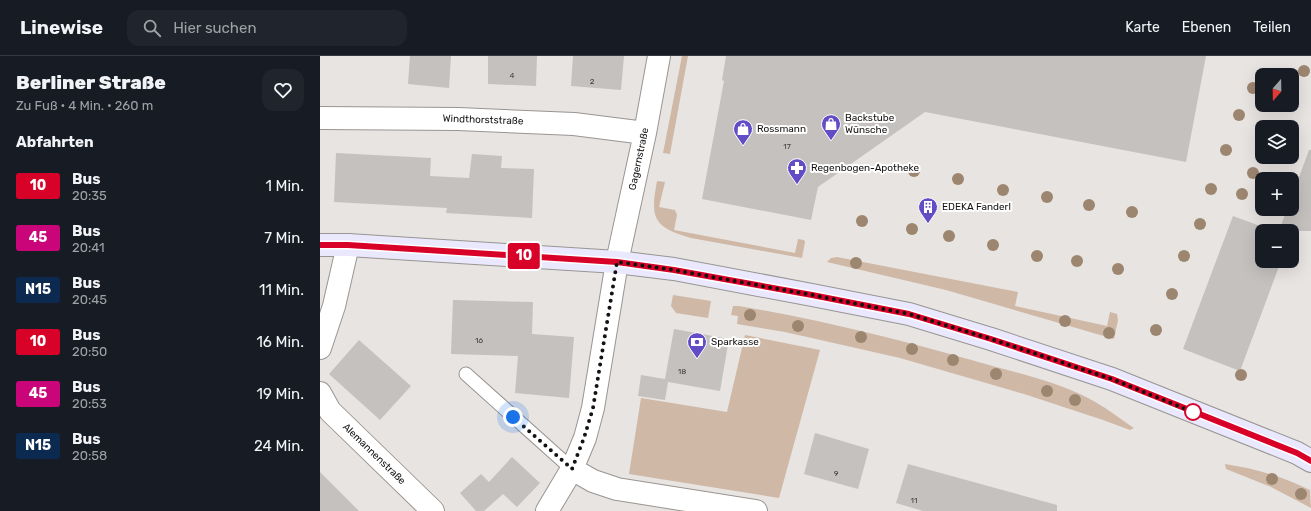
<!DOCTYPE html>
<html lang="de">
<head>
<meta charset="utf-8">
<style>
  :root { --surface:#171b24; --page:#20242c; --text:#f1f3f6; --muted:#9ea1a6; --line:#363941 }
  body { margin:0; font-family:Rubik,sans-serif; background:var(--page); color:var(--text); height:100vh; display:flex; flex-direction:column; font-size:15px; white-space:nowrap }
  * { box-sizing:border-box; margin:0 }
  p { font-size:13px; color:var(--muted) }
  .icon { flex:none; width:22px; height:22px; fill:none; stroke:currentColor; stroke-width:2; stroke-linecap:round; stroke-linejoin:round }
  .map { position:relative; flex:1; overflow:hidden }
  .details { display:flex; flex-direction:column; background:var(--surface); width:320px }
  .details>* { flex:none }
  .badge { padding:0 8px; border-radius:3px; font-size:14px; line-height:26px }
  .needle { width:26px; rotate:200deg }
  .fabs { position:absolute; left:935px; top:12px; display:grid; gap:8px }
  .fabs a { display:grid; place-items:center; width:44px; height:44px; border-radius:8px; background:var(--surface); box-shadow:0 4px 16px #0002; font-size:20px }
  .you { position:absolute; width:20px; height:20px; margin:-10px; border:3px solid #fff; border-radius:50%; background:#1a73e8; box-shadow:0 0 0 6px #1a73e833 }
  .map>.badge { position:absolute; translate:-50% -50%; box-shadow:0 0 0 2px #fff }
  h2 { padding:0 16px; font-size:15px; line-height:36px }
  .round { display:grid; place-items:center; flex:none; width:42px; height:42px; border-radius:12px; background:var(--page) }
  .headline { display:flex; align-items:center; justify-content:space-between; height:68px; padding:0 16px }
  h1 { font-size:19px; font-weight:800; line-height:30px }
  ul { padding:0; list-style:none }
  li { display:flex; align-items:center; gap:12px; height:52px; padding:0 16px }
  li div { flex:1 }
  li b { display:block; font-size:15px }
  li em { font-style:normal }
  li .badge { min-width:44px; font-weight:700; text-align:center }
  header { display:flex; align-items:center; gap:24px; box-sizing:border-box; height:56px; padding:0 20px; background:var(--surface); border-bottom:1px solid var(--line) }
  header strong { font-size:19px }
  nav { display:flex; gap:22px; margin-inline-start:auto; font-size:14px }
  .search { width:280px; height:36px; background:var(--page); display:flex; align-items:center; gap:10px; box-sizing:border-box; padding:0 14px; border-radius:12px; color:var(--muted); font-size:15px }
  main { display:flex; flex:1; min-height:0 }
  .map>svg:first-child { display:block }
  .green { fill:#cfb8a6 }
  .building { fill:#c5c1be }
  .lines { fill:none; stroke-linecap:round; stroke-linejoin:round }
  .lane-casing { stroke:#999592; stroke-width:15 }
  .street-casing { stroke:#999592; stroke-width:24 }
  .secondary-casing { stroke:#999592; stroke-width:24 }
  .lane { stroke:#fff; stroke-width:13 }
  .street { stroke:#fff; stroke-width:22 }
  .secondary { stroke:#e9e8fd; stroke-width:22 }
  .tree { fill:#9d8670 }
  .line-casing { stroke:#fff; stroke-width:9 }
  .line { stroke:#d80128; stroke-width:6 }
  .walk { stroke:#151312; stroke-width:4; stroke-dasharray:0 7.2 }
  .stop-dot { fill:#fff; stroke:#d80128; stroke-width:2 }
  .labels { text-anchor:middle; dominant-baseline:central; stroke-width:4; stroke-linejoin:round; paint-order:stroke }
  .number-label { font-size:8px; fill:#413e3d }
  .poi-label { font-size:10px; fill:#151312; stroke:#fff; text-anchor:start }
  .street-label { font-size:10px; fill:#151312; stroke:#fff }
</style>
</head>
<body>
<header>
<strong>Linewise</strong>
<div class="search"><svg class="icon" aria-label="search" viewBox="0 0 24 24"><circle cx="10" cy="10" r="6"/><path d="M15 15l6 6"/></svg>Hier suchen</div>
<nav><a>Karte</a><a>Ebenen</a><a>Teilen</a></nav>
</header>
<main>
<section class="details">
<div class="headline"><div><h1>Berliner Straße</h1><p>Zu Fuß · 4 Min. · 260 m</p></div><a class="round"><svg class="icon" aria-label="heart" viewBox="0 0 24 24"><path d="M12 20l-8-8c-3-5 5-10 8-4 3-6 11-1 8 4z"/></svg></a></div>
<h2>Abfahrten</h2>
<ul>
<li><span class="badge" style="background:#d80128;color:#fff">10</span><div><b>Bus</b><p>20:35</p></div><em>1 Min.</em></li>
<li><span class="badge" style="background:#ca0479;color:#fff">45</span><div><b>Bus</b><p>20:41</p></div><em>7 Min.</em></li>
<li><span class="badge" style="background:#0c294f;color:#fff">N15</span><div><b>Bus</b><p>20:45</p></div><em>11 Min.</em></li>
<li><span class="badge" style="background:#d80128;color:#fff">10</span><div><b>Bus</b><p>20:50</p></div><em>16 Min.</em></li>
<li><span class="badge" style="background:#ca0479;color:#fff">45</span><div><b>Bus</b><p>20:53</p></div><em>19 Min.</em></li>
<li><span class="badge" style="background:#0c294f;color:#fff">N15</span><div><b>Bus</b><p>20:58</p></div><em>24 Min.</em></li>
</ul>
</section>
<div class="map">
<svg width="991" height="455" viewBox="0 0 991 455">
  <rect width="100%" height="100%" fill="#e8e4e1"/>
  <!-- green -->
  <path class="green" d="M362,0H368L350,98L343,97Z
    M337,125L345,126L339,151L355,154L357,159L354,174L475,197L478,183L484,184L485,186L482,202L371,182C333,171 330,162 337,125Z
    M517,201L698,236L695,250L787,270L790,256L797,258L798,264L794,283L626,234L507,206L511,202Z
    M353,239L391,245L388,262L356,257L351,250Z
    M413,250H419C501,264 581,284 662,307C697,317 735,325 768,342C784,350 799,362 814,372L810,374L783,364L704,338L580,302L465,276L417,268L418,260L411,259Z
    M425,279L500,294L459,442L309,418L321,342L407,356Z
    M905,408C937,413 961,420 990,434L991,452L951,431L906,413Z"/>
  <!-- building -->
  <path class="building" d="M90,0H131L129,32L88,28Z
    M168,0H217L216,30L168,28Z
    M253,0H304L301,34L251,30Z
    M406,0H886L866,106L605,56L498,131L491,164L382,143L404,25L402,24Z
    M989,94H991V175H959L967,153H972V140Z
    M16,97L111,102L110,120L149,122L152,98L182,100L181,112L214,113L212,162L126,157L127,152L14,146Z
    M913,160L954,175H942V205H961L920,315L863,293Z
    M133,244L213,246L212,278L254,281L249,342L195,337L198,300L131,298Z
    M354,273L409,283L400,335L348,326L345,344L318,340L321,319L345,323Z
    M39,284L91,330L60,364L9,318Z
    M495,377L549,393L538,433L484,418Z
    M192,401L220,427L197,451L183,438L164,455H156L140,437L161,418L169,426Z
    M588,408L737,449V455H603L576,447Z
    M0,416L39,455H0Z"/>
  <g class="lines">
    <defs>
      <path id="lane" d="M146,318L252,413"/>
      <path id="street" d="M0,62L138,63L254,68L325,77
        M0,292L14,250L28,189
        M0,337L10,355L113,455
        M252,413L273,425L297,433L436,455
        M227,455L252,413L265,382L273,352L297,206L325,77L339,0"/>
      <path id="secondary" d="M0,189H28L297,206L354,213L492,239L589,258L671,283L792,323L977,397L991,405"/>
    </defs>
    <!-- lane casing -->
    <use href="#lane" class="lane-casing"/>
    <!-- street casing -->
    <use href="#street" class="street-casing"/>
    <!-- secondary casing -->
    <use href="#secondary" class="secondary-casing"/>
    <!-- lane -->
    <use href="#lane" class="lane"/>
    <!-- street -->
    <use href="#street" class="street"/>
    <!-- secondary -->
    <use href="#secondary" class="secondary"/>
  </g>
  <!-- trees -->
  <g class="tree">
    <circle cx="984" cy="15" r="6"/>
    <circle cx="933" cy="32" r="6"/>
    <circle cx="919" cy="59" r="6"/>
    <circle cx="906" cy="94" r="6"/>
    <circle cx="594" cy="115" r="6"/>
    <circle cx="933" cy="117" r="6"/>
    <circle cx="638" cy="123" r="6"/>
    <circle cx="891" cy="133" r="6"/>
    <circle cx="683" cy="134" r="6"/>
    <circle cx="922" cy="138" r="6"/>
    <circle cx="727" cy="141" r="6"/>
    <circle cx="769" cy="149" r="6"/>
    <circle cx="812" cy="156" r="6"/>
    <circle cx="542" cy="165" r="6"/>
    <circle cx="880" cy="168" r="6"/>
    <circle cx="592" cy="173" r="6"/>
    <circle cx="629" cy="180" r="6"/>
    <circle cx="673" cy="189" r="6"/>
    <circle cx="717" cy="200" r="6"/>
    <circle cx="864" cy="200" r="6"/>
    <circle cx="757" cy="205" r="6"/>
    <circle cx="536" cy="207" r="6"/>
    <circle cx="798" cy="213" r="6"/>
    <circle cx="852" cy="238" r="6"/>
    <circle cx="430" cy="259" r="6"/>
    <circle cx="745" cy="265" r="6"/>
    <circle cx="478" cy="270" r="6"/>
    <circle cx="836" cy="274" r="6"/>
    <circle cx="789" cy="277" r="6"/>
    <circle cx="541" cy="281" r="6"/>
    <circle cx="592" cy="293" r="6"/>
    <circle cx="633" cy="304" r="6"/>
    <circle cx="676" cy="318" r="6"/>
    <circle cx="921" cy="319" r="6"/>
    <circle cx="727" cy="335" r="6"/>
    <circle cx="755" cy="344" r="6"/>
    <circle cx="952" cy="423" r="6"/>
    <circle cx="981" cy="438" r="6"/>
  </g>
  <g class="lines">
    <defs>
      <path id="line" d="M0,189H28L297,206L354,214L492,239L589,258L671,283L792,323L977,397L991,405"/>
    </defs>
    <!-- line casing -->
    <use href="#line" class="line-casing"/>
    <!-- line -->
    <use href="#line" class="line"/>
    <!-- walk -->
    <path class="walk" d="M193,361L252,413L264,382L273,352L297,206L354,214L492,239L589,258L671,283L792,323L873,356"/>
  </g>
  <!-- icons -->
  <defs>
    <symbol id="shop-pin" viewBox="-11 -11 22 30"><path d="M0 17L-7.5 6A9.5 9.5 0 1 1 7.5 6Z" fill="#624dc6" stroke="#fff"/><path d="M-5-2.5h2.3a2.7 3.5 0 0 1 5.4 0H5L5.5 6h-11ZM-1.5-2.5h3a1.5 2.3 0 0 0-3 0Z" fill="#fff"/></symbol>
    <symbol id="pharmacy-pin" viewBox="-11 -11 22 30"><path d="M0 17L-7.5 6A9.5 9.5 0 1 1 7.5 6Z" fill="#624dc6" stroke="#fff"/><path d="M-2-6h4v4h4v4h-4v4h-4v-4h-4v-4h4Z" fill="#fff"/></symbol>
    <symbol id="building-pin" viewBox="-11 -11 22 30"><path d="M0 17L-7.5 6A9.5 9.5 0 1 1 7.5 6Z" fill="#624dc6" stroke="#fff"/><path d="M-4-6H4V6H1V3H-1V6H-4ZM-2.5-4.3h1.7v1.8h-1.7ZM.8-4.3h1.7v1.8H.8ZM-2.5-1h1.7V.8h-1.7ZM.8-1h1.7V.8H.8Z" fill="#fff"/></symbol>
    <symbol id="bank-pin" viewBox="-11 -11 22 30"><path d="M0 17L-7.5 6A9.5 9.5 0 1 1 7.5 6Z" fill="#624dc6" stroke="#fff"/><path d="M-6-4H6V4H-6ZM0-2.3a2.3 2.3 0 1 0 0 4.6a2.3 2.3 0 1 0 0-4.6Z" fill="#fff"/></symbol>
  </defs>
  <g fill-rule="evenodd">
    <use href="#shop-pin" x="500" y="57" width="22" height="30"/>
    <use href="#shop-pin" x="412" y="62" width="22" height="30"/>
    <use href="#pharmacy-pin" x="466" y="101" width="22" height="30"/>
    <use href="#building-pin" x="597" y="140" width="22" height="30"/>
    <use href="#bank-pin" x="366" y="275" width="22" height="30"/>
  </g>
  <!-- markers -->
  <circle class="stop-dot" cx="873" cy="356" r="8"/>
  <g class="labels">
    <!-- number labels -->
    <g class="number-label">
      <text x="192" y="19">4</text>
      <text x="272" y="25">2</text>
      <text x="467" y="90">17</text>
      <text x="159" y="284">16</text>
      <text x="362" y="315">18</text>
      <text x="516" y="417">9</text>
      <text x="594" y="444">11</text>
    </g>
    <!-- poi labels -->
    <g class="poi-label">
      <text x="525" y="62">Backstube<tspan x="525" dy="12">Wünsche</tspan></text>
      <text x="437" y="73">Rossmann</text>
      <text x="491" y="112">Regenbogen-Apotheke</text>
      <text x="622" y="151">EDEKA Fanderl</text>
      <text x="391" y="286">Sparkasse</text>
    </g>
    <!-- street labels -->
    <g class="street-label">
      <text transform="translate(163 64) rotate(2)">Windthorststraße</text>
      <text transform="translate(319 103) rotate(-78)">Gagernstraße</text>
      <text transform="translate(54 398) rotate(44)">Alemannenstraße</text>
    </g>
  </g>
</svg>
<div class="fabs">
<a><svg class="needle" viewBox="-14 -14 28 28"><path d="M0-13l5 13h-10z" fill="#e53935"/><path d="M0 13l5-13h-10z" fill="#9ea1a6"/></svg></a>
<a><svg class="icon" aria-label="layers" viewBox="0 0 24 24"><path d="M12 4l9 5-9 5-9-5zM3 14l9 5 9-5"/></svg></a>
<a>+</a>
<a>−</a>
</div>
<div class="you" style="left:193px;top:361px"></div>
<b class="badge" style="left:204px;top:200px;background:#d80128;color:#fff">10</b>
</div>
</main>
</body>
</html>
